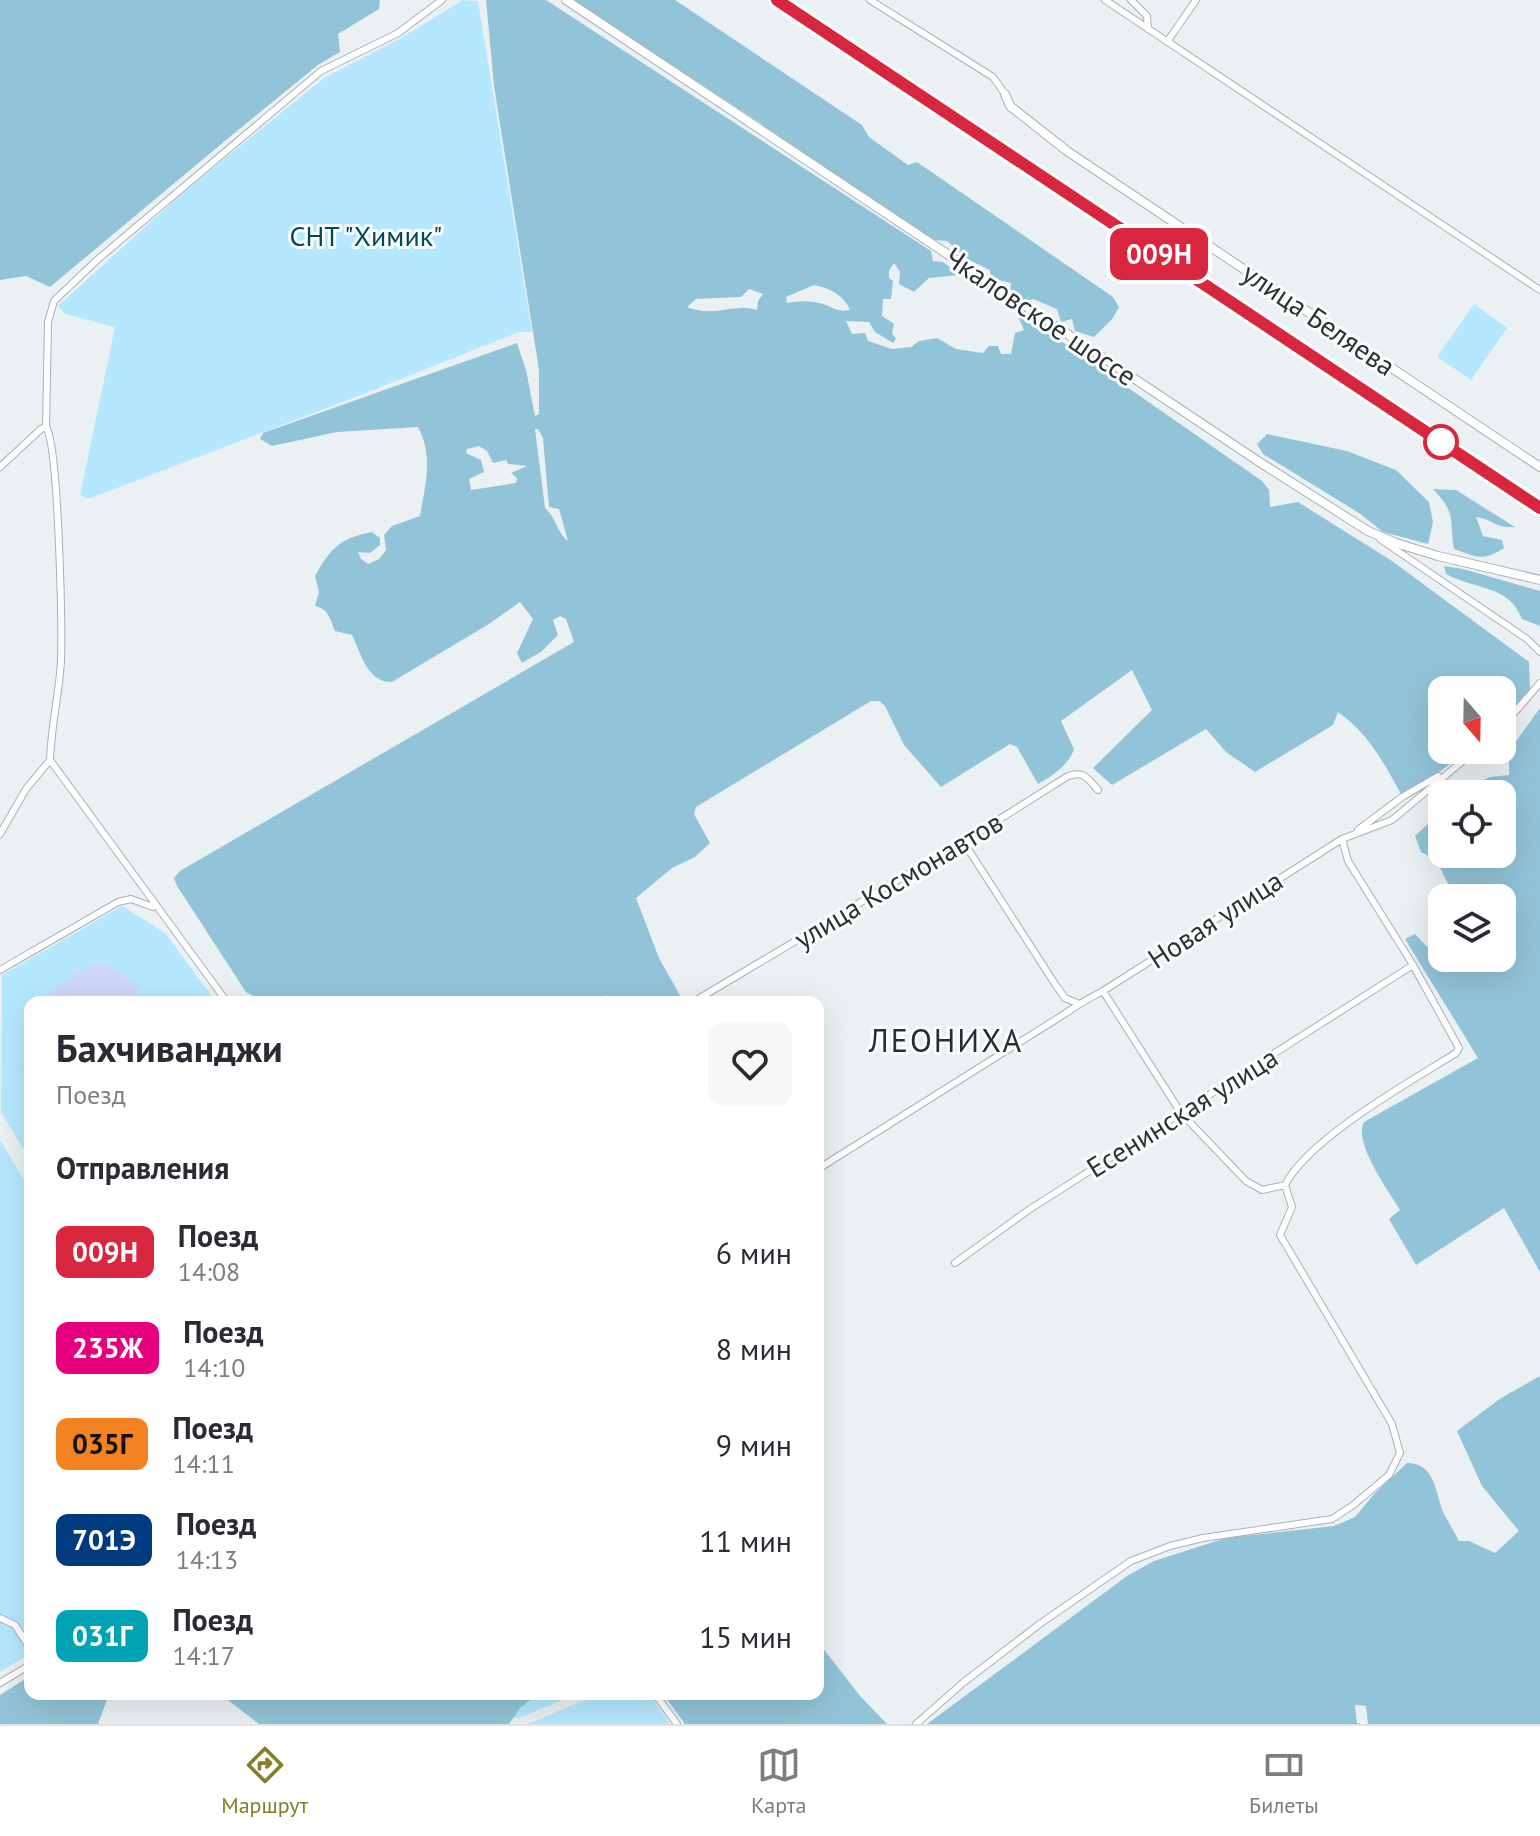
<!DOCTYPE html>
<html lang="ru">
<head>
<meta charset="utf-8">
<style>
  :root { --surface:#fff; --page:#f7f7f7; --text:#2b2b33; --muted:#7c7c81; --line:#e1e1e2; --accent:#838028 }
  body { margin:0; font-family:"PT Sans",sans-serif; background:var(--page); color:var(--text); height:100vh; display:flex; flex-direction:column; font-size:30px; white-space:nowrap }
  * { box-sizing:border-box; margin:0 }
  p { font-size:26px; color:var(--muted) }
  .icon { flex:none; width:44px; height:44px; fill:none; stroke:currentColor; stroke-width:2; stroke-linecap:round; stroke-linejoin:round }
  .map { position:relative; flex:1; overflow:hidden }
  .drawer { position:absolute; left:24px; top:996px; width:800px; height:704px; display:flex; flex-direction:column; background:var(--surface); border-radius:16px; box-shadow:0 8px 32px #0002 }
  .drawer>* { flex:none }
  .badge { padding:0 16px; border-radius:12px; font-size:28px; line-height:52px }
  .needle { width:52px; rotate:160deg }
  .controls { position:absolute; left:1428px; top:676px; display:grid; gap:16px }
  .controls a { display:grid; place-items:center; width:88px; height:88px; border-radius:16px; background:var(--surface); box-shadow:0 8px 32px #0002; font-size:40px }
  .map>.badge { position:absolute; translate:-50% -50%; box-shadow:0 0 0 4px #fff }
  h2 { padding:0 32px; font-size:30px; line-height:72px }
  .round { display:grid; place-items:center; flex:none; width:84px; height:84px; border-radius:16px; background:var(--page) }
  .head { display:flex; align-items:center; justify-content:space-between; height:136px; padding:0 32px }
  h1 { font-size:38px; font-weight:700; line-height:60px }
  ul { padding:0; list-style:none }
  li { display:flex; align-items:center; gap:24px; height:96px; padding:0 32px }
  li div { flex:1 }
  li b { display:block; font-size:30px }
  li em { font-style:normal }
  li .badge { min-width:88px; font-weight:700; text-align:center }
  .menu { display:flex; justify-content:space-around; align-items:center; height:112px; border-top:2px solid var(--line); background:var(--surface); font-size:22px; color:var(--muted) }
  .menu a { display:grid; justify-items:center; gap:4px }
  .menu .active { color:var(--accent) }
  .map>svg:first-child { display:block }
  .green { fill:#b5e8fe }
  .forest { fill:#92c4d9; fill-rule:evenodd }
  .water { fill:#ced7f9 }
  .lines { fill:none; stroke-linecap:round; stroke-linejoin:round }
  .minor-casing { stroke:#abb0b3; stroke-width:8 }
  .tertiary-casing { stroke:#abb0b3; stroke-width:10 }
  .minor { stroke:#fff; stroke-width:6 }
  .tertiary { stroke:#fff; stroke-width:8 }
  .rail-casing { stroke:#5b5d5e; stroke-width:5 }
  .rail { stroke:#fafeff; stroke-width:2; stroke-dasharray:6; stroke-linecap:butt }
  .line-casing { stroke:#fff; stroke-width:18 }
  .line { stroke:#d7263d; stroke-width:12 }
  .stop-dot { fill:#fff; stroke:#d7263d; stroke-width:4 }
  .labels { text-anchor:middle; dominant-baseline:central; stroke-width:6; stroke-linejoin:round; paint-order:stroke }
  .park-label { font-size:28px; fill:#00485e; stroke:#fafeff }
  .street-label { font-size:28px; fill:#2f3131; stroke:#fafeff }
  .quarter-label { font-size:32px; letter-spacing:2px; fill:#292d2e; stroke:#fafeff }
</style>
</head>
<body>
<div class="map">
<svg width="1540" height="1724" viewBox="0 0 1540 1724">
  <rect width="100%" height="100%" fill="#ebf1f3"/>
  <!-- green -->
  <path class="green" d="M463,0L478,1L532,332H519L361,395L88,499L80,495L115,327L65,314L58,306L187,189L324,78L399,39Z
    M1474,304L1507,328L1471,380L1437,357Z
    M122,906L165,933L216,1002H30V1160L1,1112L2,975Z
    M0,1140L30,1190V1654L0,1672Z
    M536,1694H577L519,1718L509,1716Z
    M600,1694H649L670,1724H527Z"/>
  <!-- forest -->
  <path class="forest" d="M0,0H380L379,9L338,34L340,52L318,65L232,135L50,287L26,276L0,280Z
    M486,0H546L931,251L933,261L943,262L960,275L929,278L914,292L899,284L900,272L894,263L889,271V278L893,281L891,299H883L882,316L894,324L892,333L896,339L893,343L875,332L869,322L846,321L852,334L865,333L868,341L892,349L911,347L919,341L937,338L956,349L983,353L989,346H998L1001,354H1011L1015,333L1024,330L1019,319L1022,314L1262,481L1269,490L1270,507L1298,502L1392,561L1529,662L1530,689L1502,721V690H1442V750H1469L1439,772L1401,794C1384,763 1368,733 1338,712L1333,725L1255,772L1226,752L1206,729L1112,785L1093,768L1152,710L1132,670L1061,721L1074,749C1068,766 1053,775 1038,784L1017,747L1010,744L941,787L904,745L885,706L879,701H871L696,807L694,814L710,843L695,857L672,868L636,898L659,958L682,999L676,1002H611L606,995L596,1002H264L246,992L177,886L174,878L180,871L574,642L566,619L560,616L553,620L558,635L541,652L522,663L517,653L533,619L520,602L489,624L392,682C368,683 361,654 352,635L335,631C330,619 329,609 315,606L319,592L315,576C331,548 340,538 372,532L380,538V545L370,553L358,552L361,559L368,564L379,559L386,550L384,535L392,526L420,516C425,485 434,457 418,427L337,432L272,446L260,439L263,433L517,343L526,370L535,416L539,414V370L494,86ZM814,285C829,288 844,295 850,310C838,313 833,307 823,304C811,300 798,301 787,303L786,297ZM749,289L763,294L758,301L757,310C732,303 715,318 687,307L696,299L741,297ZM535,429H538L543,438L549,507L559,509L568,541C557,533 556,517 545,508ZM479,446L487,451L493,463L506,460L508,464L527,466L511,473L517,478L516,483L471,490L469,479L484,472L481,460L466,453L467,449Z
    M572,0H675L862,125L869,137L908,165L917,162L1113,297L1119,307L1113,318L1094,337L1075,331L1072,319L1061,322L1057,309L1033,299L1025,302L1010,291L1011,283L990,278V270L967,259L947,241L933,240L745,113Z
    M1267,434L1347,451L1396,470L1429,502L1433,522L1428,544L1383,532L1359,513L1263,454L1257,444Z
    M1433,489L1456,490L1515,527C1497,529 1492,519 1476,517L1483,536L1502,540L1504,548C1483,562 1477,557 1454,549C1449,519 1457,514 1433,489Z
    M1444,566L1463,569L1540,591V626L1522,619C1509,584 1474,590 1446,574Z
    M1540,708V1272L1504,1208L1416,1265L1389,1219L1400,1210C1388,1190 1353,1143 1364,1122L1478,1058L1405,939L1415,934L1447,968L1456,958H1502V898H1459L1460,896C1438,880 1449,865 1421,852L1415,836L1433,819L1442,803V854H1502V794H1455L1490,777L1509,775V751Z
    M1540,1376V1724H1368L1366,1706L1355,1705L1357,1723L1361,1724H927L1127,1576L1154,1561L1226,1538L1334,1526L1355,1517L1375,1493L1407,1463C1435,1463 1435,1491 1443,1512C1448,1522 1454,1531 1459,1541H1469L1495,1553L1519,1531L1482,1486L1457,1431L1501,1398Z
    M818,1642L861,1697L887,1724H685L663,1694H818Z
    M30,1676V1694H109L98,1724H0V1695Z
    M220,1694H538L520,1708L509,1724H259Z"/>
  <!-- water -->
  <path class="water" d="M99,963C111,965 126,975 132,984L139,983L140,986L136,989L141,1002H40C60,987 74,969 99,963Z
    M30,1010V1101L23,1073L25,1014Z"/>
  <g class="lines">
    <defs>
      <path id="minor" d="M870,0L993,77L1005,94
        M1105,0L1540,290
        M1131,0L1147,16L1148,29
        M1167,42L1196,0
        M0,467L41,429L46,427
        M1380,539L1527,639L1540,652
        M1502,727L1540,683
        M1358,830L1402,797L1438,776
        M0,834L26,789L50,760
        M965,847L970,852L1055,984L1065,998L1077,1003
        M0,970L118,902L131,899L153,907
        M1103,991L1181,1113L1246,1181L1262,1190L1285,1185
        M227,1002L50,760C51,727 59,695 61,661C62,629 59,446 46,427L48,322L54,301L97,260L321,71L398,33L442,0
        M693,1002L950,849L965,847L973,836L1068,776C1084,770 1088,779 1098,790
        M818,1169L1066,1013C1078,1004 1090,998 1103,991L1342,839L1392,820L1476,750
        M1285,1185C1309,1138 1410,1082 1456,1053L1459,1048L1413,965L1348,861L1342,839
        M955,1263L1030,1209L1413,965
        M0,1618L15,1625L30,1648
        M0,1683L30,1665
        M655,1694L677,1724
        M916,1724L964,1682L1041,1623L1131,1561L1170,1546L1203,1538L1332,1519L1352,1506L1389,1475L1400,1453L1392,1424L1280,1235L1292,1207L1285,1185"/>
      <path id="tertiary" d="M566,0L1261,463L1368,531L1396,543L1438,556L1540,580
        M1005,94L1010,106L1067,151L1540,467"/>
    </defs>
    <!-- minor casing -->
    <use href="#minor" class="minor-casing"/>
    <!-- tertiary casing -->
    <use href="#tertiary" class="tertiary-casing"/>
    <!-- minor -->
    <use href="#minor" class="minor"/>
    <!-- tertiary -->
    <use href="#tertiary" class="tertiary"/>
    <defs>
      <path id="rail" d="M777,0L1540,508"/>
    </defs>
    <!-- rail casing -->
    <use href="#rail" class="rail-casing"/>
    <!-- rail -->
    <use href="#rail" class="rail"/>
  </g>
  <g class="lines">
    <defs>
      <path id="line" d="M777,0L1540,508"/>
    </defs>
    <!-- line casing -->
    <use href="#line" class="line-casing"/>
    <!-- line -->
    <use href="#line" class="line"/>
  </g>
  <!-- markers -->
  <circle class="stop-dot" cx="1441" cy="442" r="16"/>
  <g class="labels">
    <!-- park labels -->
    <g class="park-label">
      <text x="366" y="235">СНТ "Химик"</text>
    </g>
    <!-- street labels -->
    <g class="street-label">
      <text transform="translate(1041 316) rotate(34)">Чкаловское шоссе</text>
      <text transform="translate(1319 319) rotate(34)">улица Беляева</text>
      <text transform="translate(898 880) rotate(-31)">улица Космонавтов</text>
      <text transform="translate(1215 919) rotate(-33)">Новая улица</text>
      <text transform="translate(1182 1112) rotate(-32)">Есенинская улица</text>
    </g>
    <!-- quarter labels -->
    <g class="quarter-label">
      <text x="946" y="1040">ЛЕОНИХА</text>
    </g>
  </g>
</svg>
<div class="controls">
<a><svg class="needle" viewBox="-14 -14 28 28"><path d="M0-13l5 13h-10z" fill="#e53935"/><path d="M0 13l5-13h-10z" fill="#7c7c81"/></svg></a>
<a><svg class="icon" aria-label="locate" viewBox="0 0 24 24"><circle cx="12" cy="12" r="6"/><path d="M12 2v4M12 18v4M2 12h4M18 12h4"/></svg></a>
<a><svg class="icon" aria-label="layers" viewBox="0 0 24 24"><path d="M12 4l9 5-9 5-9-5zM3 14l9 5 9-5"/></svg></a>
</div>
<b class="badge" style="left:1159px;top:254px;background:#d7263d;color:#fff">009Н</b>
<section class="drawer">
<div class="head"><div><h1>Бахчиванджи</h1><p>Поезд</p></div><a class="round"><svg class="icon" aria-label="heart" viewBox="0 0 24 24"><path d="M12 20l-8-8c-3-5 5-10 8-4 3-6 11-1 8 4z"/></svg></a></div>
<h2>Отправления</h2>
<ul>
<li><span class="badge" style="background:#d7263d;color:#fff">009Н</span><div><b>Поезд</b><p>14:08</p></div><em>6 мин</em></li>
<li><span class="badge" style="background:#e6007e;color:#fff">235Ж</span><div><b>Поезд</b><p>14:10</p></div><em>8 мин</em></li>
<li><span class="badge" style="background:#f58220;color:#111">035Г</span><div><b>Поезд</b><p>14:11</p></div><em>9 мин</em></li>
<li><span class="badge" style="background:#003b80;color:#fff">701Э</span><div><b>Поезд</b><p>14:13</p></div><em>11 мин</em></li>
<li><span class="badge" style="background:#00a3b4;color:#fff">031Г</span><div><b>Поезд</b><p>14:17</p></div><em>15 мин</em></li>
</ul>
</section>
</div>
<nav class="menu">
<a class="active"><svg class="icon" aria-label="directions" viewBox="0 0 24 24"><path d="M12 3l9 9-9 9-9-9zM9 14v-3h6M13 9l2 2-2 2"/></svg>Маршрут</a>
<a><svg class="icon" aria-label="map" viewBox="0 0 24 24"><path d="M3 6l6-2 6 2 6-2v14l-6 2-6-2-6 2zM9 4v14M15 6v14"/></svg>Карта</a>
<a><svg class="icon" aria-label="tickets" viewBox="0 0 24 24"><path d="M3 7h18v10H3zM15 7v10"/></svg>Билеты</a>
</nav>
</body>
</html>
